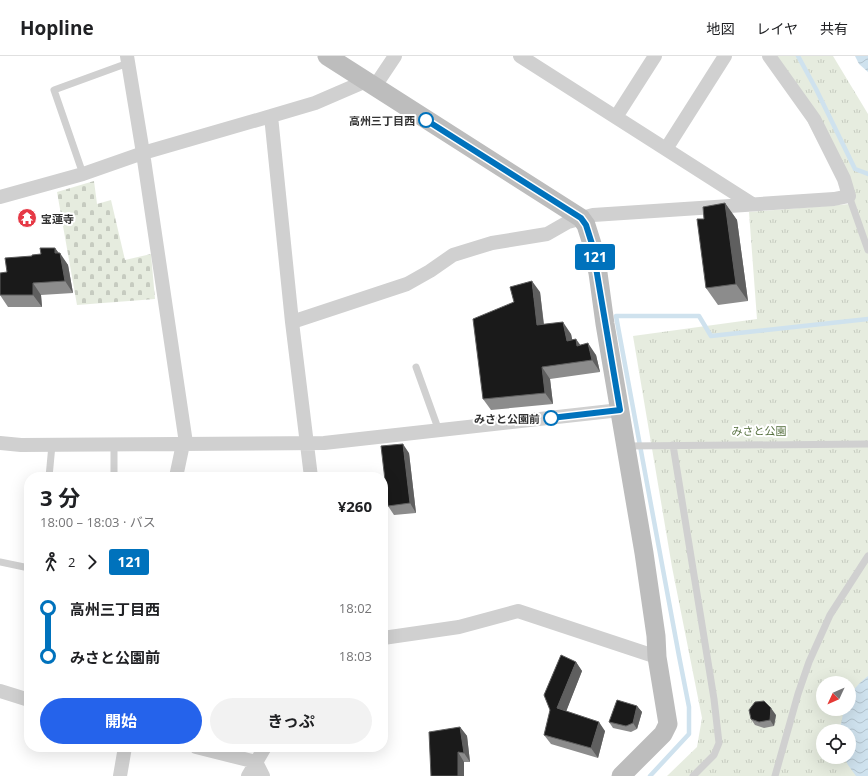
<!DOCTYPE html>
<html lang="ja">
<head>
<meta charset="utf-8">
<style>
  :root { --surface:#fff; --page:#f2f2f2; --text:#202124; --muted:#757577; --line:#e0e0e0; --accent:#2563eb }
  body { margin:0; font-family:"Open Sans","Noto Sans JP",sans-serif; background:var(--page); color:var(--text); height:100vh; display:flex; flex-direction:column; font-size:15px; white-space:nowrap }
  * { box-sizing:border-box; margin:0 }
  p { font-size:13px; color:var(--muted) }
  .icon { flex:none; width:22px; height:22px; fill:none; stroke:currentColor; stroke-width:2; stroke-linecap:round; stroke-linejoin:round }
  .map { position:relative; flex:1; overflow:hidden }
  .panel { position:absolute; left:24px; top:416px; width:364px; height:280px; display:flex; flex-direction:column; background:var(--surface); border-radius:16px; box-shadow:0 4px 16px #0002 }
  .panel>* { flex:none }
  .badge { padding:0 8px; border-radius:3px; font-size:14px; line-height:26px }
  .needle { width:26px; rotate:226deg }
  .fabs { position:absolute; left:816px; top:620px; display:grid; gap:8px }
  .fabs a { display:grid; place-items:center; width:40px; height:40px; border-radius:50%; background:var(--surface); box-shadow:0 4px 16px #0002; font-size:20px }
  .map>.badge { position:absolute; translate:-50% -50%; box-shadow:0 0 0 2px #fff }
  .legs { display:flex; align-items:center; gap:6px; height:44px; padding:0 16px; font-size:13px }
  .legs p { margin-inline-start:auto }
  .summary { display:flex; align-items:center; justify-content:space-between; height:68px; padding:0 16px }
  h1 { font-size:22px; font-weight:700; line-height:30px }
  .primary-button { display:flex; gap:8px; margin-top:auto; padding:8px 16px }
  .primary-button a { flex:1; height:46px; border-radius:24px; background:var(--accent); color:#fff; font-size:16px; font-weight:700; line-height:46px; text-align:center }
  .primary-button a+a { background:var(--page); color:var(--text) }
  ul { padding:0 16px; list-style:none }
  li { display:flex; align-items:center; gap:14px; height:48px; font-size:15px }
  li i { display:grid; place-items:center; width:6px; height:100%; margin:0 5px; background:currentColor }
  li i::after { content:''; width:10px; height:10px; margin:-5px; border:3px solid; border-radius:50%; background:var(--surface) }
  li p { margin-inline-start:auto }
  li:first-child i { background:linear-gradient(#0000 50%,currentColor 0) }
  li:last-child i { background:linear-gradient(currentColor 50%,#0000 0) }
  header { display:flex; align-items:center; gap:24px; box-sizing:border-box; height:56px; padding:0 20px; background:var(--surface); border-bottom:1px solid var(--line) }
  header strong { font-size:19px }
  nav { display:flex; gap:22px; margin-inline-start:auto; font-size:14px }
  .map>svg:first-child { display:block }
  .cemetery { fill:url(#cemetery-stones) }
  .park { fill:url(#park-tufts); fill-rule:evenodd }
  .water { fill:url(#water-waves) }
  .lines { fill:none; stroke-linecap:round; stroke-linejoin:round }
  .stream { stroke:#cfe2ee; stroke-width:4.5 }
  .lane { stroke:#d0d0d0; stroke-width:7 }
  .street { stroke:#d0d0d0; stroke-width:14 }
  .secondary { stroke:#bdbdbd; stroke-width:19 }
  .wall { fill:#8c8c8c }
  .shaded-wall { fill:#5f5f5f }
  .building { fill:#1a1a1a; stroke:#5f5f5f }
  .line-1-casing { stroke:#fff; stroke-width:9 }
  .line-1 { stroke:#0072bc; stroke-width:6 }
  .stop-1-dot { fill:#fff; stroke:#0072bc; stroke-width:2 }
  .labels { text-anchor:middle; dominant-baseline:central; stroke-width:4; stroke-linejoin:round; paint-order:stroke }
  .stop-label { font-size:11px; font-weight:bold; fill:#333; stroke:#fff; text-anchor:end }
  .poi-label { font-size:11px; font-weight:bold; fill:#333; stroke:#fff; text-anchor:start }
  .park-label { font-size:11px; fill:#56703f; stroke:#fff }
</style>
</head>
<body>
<header>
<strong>Hopline</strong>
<nav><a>地図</a><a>レイヤ</a><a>共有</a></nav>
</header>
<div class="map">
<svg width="868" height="720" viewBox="0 0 868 720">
  <defs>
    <pattern id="cemetery-stones" width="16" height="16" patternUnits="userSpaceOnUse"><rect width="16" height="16" fill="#e6ecdf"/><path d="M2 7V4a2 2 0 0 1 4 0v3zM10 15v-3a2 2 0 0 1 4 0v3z" fill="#c6cbc0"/></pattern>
    <pattern id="park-tufts" width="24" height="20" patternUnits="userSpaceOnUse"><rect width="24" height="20" fill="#e6ecdf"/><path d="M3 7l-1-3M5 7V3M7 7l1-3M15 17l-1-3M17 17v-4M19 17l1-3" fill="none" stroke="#c6cbc0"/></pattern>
    <pattern id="water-waves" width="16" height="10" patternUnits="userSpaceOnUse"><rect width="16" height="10" fill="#cfe2ee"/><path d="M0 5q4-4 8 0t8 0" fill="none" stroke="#b2c2cd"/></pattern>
  </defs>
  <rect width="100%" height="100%" fill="#fff"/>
  <!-- cemetery -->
  <path class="cemetery" d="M94,125L97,148L111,144L125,204L151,198L155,243L77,249L57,136Z"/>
  <!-- park -->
  <path class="park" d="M774,0H833L868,58V720H667L697,691L702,662L672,511L633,280L757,263L749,156L850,148ZM823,627H849V653H823ZM823,675H849V701H823Z"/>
  <!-- water -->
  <path class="water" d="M855,0H868V16L859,8Z
    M868,620V720H856L848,709L844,701H849V675H841V668L844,653H849C849,650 848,646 849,643C850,635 862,625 868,620Z"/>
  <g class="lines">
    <!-- stream -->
    <path class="stream" d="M798,0L816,33L855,113L868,118
      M650,720L689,678V651L679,600L616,260H699L711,280L868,263"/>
    <!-- lane -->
    <path class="lane" d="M83,118L54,34L128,7
      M849,140L868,194
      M416,311L439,375
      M673,389L714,643L719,687L714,699L693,720
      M627,390L868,388
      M49,421L52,389
      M114,421V388
      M0,506L29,512
      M775,720L798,638L809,606L830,559L868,500"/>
    <!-- street -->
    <path class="street" d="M127,0L143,97L186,387
      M520,0L752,148
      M375,30L395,0
      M616,61L655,0
      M666,93L725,0
      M0,141L83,118L143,97L271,60
      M292,266L271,60L315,47L366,25
      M0,387L21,389L324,387L620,354
      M176,421L183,388
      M311,421L292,266L407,228L430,215L453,199L492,187L547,178L568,166L593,159L834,143L849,140L844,123L814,63L769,0
      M383,582L459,571L518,555L657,601
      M0,635L29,644
      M196,691L256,706L263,720
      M120,720L125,691
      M248,720L265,691"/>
    <!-- secondary -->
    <path class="secondary" d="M327,0L581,162L586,169L592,188L598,217L605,268L644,497L656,580L657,601L668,668L663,678L621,720"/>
  </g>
  <!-- wall -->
  <path class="wall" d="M725,147L737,164L748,245L718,249L706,232L704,163Z
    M55,192L68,209L73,237L41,239L42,251H8L0,239L7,216L32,200L41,198Z
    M540,236L544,268L571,278L572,283L580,290L596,299L600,316L550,323L553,348L491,354L483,343Z
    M409,397L416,457L394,459L388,450Z
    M576,606L582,615L566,655L605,675L598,702L551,688L544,679Z
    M637,650L642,656L637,673L631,676L613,672L609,666Z
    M776,659L774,670L764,672L755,669L751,663Z
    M460,671L467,680L470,706H464L431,720Z"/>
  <!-- shaded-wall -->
  <path class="shaded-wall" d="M725,147L737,164L748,245L736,228Z
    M55,192L60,199V197L68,209L73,237L65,225L55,197Z
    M532,225L540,236L545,280L537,269Z
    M33,227L41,239L42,251L33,239Z
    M563,266L571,278L575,297L567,285Z
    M576,283L584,294L577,290Z
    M588,287L596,299L600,316L592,304Z
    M542,311L550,323L553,348L545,337Z
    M403,388L409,397L416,457L410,447Z
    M576,606L582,615L564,661L557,652Z
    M637,650L642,656L637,673L633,667Z
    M771,652L776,659L774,670L770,664Z
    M599,666L605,675L598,702L591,692Z
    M460,671L467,680L470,706L464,697Z
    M458,696L464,706V720H458Z"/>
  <!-- building -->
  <path class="building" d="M725,147L736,228L706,232L697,163H704L703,151Z
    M40,192H55V197H60L65,225L33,227V239H0V217L7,216L5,202L32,200V199L41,198Z
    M532,225L537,269L563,266L567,285L576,283L577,290L588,287L592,304L542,311L545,337L483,343L473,263L514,246L510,231Z
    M403,388L410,447L388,450L381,390Z
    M561,599L576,606L557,652L599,666L591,692L544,679L550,654L544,639Z
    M617,644L637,650L633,667L626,670L609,666Z
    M764,645L771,652L770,664L759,666L751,663L749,654L755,646Z
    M460,671L464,697L458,696V720H431L429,676Z"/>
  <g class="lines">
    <defs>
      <path id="line-1" d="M426,64L581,162L586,169L592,188L620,354L551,362"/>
    </defs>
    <!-- line-1 casing -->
    <use href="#line-1" class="line-1-casing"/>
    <!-- line-1 -->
    <use href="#line-1" class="line-1"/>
  </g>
  <!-- icons -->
  <defs>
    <symbol id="temple-disc" viewBox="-11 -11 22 22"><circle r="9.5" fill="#e63946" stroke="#fff"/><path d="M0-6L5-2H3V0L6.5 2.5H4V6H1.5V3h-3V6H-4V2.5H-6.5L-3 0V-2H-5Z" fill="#fff"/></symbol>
  </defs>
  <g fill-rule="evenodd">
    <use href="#temple-disc" x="16" y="151" width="22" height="22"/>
  </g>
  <!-- markers -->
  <g class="stop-1-dot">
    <circle cx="426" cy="64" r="7"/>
    <circle cx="551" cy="362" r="7"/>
  </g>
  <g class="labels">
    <!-- stop labels -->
    <g class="stop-label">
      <text x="415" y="64">高州三丁目西</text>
      <text x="540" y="362">みさと公園前</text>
    </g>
    <!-- poi labels -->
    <g class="poi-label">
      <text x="41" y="162">宝蓮寺</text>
    </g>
    <!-- park labels -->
    <g class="park-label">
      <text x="759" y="374">みさと公園</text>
    </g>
  </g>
</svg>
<div class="fabs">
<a><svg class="needle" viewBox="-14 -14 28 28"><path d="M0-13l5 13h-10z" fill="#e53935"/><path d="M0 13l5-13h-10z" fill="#757577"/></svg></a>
<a><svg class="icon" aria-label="locate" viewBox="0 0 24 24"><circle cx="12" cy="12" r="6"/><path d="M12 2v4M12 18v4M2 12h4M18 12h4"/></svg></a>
</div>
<b class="badge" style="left:595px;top:201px;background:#0072bc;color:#fff">121</b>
<section class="panel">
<div class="summary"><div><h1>3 分</h1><p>18:00 – 18:03 · バス</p></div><b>¥260</b></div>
<div class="legs"><svg class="icon" aria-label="walk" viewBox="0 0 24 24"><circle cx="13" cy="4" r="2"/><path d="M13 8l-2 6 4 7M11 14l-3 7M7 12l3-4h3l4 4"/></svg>2<svg class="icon" aria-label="forward" viewBox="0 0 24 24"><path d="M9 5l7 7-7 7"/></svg><b class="badge" style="background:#0072bc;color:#fff">121</b></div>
<ul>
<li><i style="color:#0072bc"></i><b>高州三丁目西</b><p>18:02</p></li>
<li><i style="color:#0072bc"></i><b>みさと公園前</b><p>18:03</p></li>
</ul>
<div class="primary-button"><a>開始</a><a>きっぷ</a></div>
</section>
</div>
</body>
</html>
